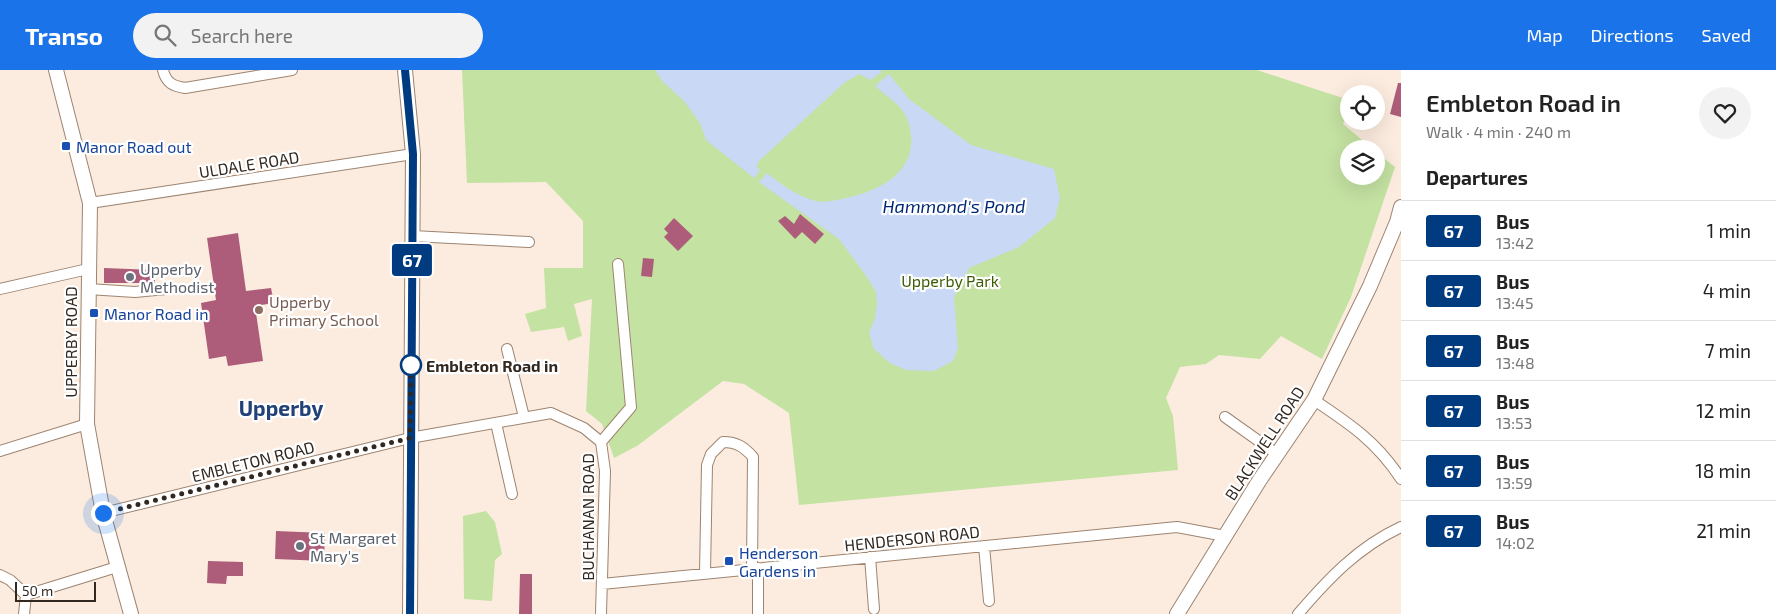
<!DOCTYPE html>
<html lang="en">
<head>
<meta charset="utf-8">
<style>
  :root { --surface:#fff; --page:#f2f2f2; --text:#222; --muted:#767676; --line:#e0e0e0; --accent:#1a73e8 }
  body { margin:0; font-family:"Exo 2",sans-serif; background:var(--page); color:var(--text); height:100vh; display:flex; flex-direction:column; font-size:19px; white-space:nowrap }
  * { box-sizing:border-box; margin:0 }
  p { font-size:16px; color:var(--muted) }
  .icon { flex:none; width:28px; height:28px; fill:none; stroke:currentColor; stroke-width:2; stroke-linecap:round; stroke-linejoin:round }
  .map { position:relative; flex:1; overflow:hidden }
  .panel { display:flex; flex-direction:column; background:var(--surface); width:375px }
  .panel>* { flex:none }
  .badge { padding:0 10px; border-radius:4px; font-size:18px; line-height:32px }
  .tools { position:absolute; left:1340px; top:15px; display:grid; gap:10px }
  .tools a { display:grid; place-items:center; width:45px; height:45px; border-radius:50%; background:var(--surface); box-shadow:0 5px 20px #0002; font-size:25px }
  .scale { position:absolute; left:15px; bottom:12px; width:81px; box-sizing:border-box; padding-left:5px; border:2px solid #322820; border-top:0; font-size:14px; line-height:18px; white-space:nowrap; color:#322820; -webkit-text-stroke:4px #fff; paint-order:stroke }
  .you { position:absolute; width:25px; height:25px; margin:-12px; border:4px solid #fff; border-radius:50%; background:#1a73e8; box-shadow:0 0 0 8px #1a73e833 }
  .map>.badge { position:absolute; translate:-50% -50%; box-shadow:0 0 0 2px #fff }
  h2 { padding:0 25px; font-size:19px; line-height:45px }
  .round { display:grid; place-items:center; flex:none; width:52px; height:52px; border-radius:26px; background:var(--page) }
  .head { display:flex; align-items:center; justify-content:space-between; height:85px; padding:0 25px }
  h1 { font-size:24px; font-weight:600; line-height:38px }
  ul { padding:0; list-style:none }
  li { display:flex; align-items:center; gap:15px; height:60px; padding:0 25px; border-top:1px solid var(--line) }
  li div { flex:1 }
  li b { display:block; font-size:19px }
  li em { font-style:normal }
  li .badge { min-width:55px; font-weight:700; text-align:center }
  header { display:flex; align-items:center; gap:30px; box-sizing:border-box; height:70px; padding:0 25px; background:var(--accent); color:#fff }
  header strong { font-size:24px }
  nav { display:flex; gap:28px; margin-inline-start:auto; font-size:18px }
  .search { width:350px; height:45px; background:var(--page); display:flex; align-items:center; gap:12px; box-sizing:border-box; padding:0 18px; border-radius:28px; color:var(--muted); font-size:19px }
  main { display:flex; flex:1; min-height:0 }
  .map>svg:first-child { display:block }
  .green { fill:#c4e2a2 }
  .water { fill:#c8d8f5 }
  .building { fill:#ad5d7a }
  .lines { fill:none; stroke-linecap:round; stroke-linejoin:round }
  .street-casing { stroke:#9d8470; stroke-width:12 }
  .secondary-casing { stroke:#9d8470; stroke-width:16 }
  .street { stroke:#fff; stroke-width:10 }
  .secondary { stroke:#fff; stroke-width:14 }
  .line-casing { stroke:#fff; stroke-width:11 }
  .line { stroke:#003b80; stroke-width:8 }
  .walk { stroke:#322820; stroke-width:5; stroke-dasharray:0 9 }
  .transit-dot { fill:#1a4fb4; stroke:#fff; stroke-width:2 }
  .worship-dot { fill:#6b7280; stroke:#fff; stroke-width:2 }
  .education-dot { fill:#8d6e63; stroke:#fff; stroke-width:2 }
  .stop-dot { fill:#fff; stroke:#003b80; stroke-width:2.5 }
  .labels { text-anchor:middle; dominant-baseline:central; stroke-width:4.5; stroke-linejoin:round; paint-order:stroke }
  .transit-label { font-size:16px; fill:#164399; stroke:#fff; text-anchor:start }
  .street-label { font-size:16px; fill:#322820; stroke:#fff }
  .worship-label { font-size:16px; fill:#5b616d; stroke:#fff; text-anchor:start }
  .park-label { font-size:16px; fill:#3e5c05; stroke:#fff }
  .education-label { font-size:16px; fill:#785e54; stroke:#fff; text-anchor:start }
  .stop-label { font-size:16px; font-weight:bold; fill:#322820; stroke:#fff; text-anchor:start }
  .water-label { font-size:18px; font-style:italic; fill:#022875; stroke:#fff }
  .district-label { font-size:21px; font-weight:bold; fill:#214177; stroke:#fff }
</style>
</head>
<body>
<header>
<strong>Transo</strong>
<div class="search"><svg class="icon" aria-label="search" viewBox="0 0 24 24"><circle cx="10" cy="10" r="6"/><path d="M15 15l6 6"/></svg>Search here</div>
<nav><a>Map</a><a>Directions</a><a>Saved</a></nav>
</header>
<main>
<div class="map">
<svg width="1401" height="544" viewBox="0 0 1401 544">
  <rect width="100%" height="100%" fill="#fcecdf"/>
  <!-- green -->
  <path class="green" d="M462,0H1257L1349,30V38L1343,54L1373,79H1349V106H1376V82L1395,97L1351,227L1322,289L1281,266L1260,289L1219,285L1206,294L1180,297L1166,328L1173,346L1178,400L799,435L789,343L744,314L723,311L637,376L614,388L602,354L586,341L592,229L574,234L582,266L568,271L564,257L531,262L525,244L546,238L544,198H583V151L546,112L467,113Z
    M486,441L495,452L502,484L495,490L492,531L464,529L463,446Z"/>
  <!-- water -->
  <path class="water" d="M655,0H880L882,2L870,10L859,4L844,13L758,92L757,97L760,100L754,108L706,70L700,53L684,31L663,12Z
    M889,4L909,29L971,75L1054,99L1060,128L1055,148L1019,177L969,198L954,227L958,278L953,291L934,301L906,300L890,293L874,279L869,263L875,248L877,234L876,222L867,207L839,169L759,112L767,103C781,114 798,127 816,131C825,133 837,130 846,128C885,120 923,97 908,51C903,35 887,27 875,16Z"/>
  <!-- building -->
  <path class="building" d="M1398,13H1401V47L1390,44Z
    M800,144L824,164L815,174L802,162L795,169L778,151L785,146L794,154Z
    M674,148L693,166L678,181L664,167L668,163L664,159Z
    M238,163L246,221L271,218L274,233L255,236L263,291L228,296L226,286L209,289L201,233L216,230L207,168Z
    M643,188L654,189L652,207L641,206Z
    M104,198L155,200V213H104Z
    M276,461L325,463L324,491L275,489Z
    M208,491L243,492V506H227L226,514L207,513Z
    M520,504H532V544H519Z"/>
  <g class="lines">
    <defs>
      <path id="street" d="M163,0C166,13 173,16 185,18L292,0
        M90,133L413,84
        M412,166L529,172
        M0,219L88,199
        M88,219L135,222L166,219
        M507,279L524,347
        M1314,330C1350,354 1377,372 1401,409
        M1225,347L1277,384
        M496,353L512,424
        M601,372L631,337L618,194
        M0,381L87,354
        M103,443L410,368L551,343L584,358L601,372L605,401L601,544
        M984,476L989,531
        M870,487L874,539
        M705,503L707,395L711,384L723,372C737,372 744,377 753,387L752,499
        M0,505L10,510L26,525
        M602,514L1177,457L1225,466
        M26,525L117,497
        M24,544L26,525
        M758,544V498
        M1298,544C1328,509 1358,477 1401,457"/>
      <path id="secondary" d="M56,0L90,133L87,354L103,443L131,544
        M405,0L413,84L410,544
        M1177,544L1259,411L1314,330L1370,216L1397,152L1401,137"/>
    </defs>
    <!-- street casing -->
    <use href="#street" class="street-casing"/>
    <!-- secondary casing -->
    <use href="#secondary" class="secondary-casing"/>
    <!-- street -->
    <use href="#street" class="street"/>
    <!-- secondary -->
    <use href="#secondary" class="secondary"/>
  </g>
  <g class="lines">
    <defs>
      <path id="line" d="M405,0L413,84L410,544"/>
    </defs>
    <!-- line casing -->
    <use href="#line" class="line-casing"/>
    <!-- line -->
    <use href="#line" class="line"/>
    <!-- walk -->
    <path class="walk" d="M103,443L410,368L411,295"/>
  </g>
  <!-- markers -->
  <g class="transit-dot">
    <rect x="61" y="71" width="10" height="10" rx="2.5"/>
    <rect x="89" y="238" width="10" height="10" rx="2.5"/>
    <rect x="724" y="486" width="10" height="10" rx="2.5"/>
  </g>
  <g class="worship-dot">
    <circle cx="130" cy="207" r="5"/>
    <circle cx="300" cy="476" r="5"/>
  </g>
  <circle class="education-dot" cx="259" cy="240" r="5"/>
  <circle class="stop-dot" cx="411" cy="295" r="10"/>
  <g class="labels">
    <!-- transit labels -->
    <g class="transit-label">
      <text x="76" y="76">Manor Road out</text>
      <text x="104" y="243">Manor Road in</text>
      <text x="739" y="482">Henderson<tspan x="739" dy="18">Gardens in</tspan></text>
    </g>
    <!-- street labels -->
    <g class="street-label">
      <text transform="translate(249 94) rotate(-9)">ULDALE ROAD</text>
      <text transform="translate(70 272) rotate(-90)">UPPERBY ROAD</text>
      <text transform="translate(1264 373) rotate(-57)">BLACKWELL ROAD</text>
      <text transform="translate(253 391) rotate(-14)">EMBLETON ROAD</text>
      <text transform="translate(587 447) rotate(-90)">BUCHANAN ROAD</text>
      <text transform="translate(912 468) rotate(-6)">HENDERSON ROAD</text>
    </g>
    <!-- worship labels -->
    <g class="worship-label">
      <text x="140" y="198">Upperby<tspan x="140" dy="18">Methodist</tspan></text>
      <text x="310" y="467">St Margaret<tspan x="310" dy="18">Mary's</tspan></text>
    </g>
    <!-- park labels -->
    <g class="park-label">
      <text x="950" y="210">Upperby Park</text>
    </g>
    <!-- education labels -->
    <g class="education-label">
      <text x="269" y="231">Upperby<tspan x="269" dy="18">Primary School</tspan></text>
    </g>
    <!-- stop labels -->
    <g class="stop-label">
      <text x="426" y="295">Embleton Road in</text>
    </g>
    <!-- water labels -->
    <g class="water-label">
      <text x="954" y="136">Hammond's Pond</text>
    </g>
    <!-- district labels -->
    <g class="district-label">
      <text x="281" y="337">Upperby</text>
    </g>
  </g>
</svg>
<div class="tools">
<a><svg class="icon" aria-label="locate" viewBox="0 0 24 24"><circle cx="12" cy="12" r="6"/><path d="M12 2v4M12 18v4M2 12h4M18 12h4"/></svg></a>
<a><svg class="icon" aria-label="layers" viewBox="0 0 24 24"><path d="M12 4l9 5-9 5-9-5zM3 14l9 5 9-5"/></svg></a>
</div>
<div class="scale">50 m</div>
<div class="you" style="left:103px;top:443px"></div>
<b class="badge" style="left:412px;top:190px;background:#003b80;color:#fff">67</b>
</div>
<section class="panel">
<div class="head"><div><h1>Embleton Road in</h1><p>Walk · 4 min · 240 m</p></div><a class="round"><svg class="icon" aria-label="heart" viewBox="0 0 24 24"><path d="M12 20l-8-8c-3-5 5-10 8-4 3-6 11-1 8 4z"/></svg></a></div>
<h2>Departures</h2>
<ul>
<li><span class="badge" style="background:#003b80;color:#fff">67</span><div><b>Bus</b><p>13:42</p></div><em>1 min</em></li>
<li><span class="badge" style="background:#003b80;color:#fff">67</span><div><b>Bus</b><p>13:45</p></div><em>4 min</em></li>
<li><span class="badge" style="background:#003b80;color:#fff">67</span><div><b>Bus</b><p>13:48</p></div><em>7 min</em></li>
<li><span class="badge" style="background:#003b80;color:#fff">67</span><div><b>Bus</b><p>13:53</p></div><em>12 min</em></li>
<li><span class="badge" style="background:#003b80;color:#fff">67</span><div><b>Bus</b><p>13:59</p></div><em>18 min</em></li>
<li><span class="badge" style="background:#003b80;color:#fff">67</span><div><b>Bus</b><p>14:02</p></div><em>21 min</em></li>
</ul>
</section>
</main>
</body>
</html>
